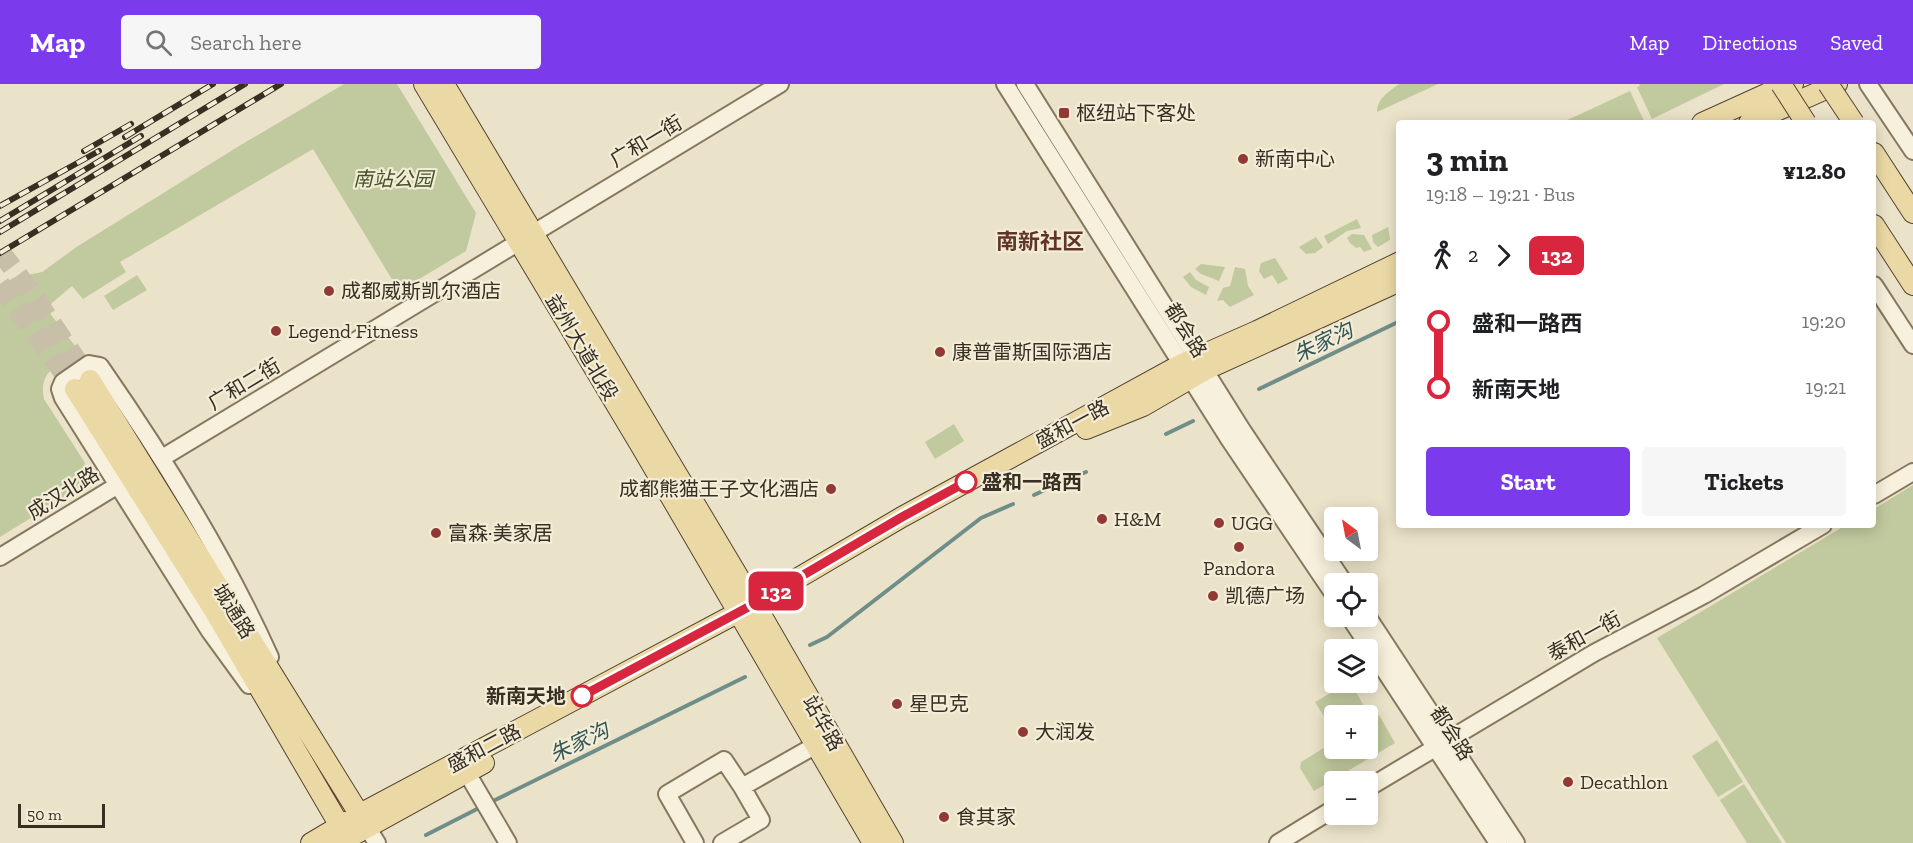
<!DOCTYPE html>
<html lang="en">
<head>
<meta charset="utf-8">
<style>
  :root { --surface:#fff; --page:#f6f6f6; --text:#202124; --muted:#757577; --accent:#7c3aed }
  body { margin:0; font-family:"Zilla Slab","Noto Sans SC",serif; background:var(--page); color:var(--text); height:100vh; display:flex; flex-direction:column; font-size:22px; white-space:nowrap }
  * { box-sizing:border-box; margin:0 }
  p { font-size:20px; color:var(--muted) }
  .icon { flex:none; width:33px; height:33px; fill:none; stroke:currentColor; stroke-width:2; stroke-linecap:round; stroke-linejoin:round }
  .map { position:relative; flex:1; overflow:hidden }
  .drawer { position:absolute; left:1396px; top:36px; width:480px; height:408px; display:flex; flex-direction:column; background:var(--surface); border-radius:6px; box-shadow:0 3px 15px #0003 }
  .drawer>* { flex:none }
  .badge { padding:0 12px; border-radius:9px; font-size:21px; line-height:39px }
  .needle { width:39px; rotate:328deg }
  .tools { position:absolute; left:1324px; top:423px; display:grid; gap:12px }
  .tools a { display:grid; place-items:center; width:54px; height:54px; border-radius:6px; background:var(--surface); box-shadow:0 3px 15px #0003; font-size:30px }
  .scale { position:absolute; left:18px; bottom:15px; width:87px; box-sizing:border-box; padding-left:6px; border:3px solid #382e21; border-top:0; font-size:16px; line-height:21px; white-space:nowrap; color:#382e21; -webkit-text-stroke:4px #f3edd8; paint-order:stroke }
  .map>.badge { position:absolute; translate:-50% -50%; box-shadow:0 0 0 3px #fff }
  .legs { display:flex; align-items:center; gap:9px; height:66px; padding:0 30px; font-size:20px }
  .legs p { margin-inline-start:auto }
  .head { display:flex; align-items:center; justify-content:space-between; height:102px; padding:0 30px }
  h1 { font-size:33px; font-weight:700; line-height:45px }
  .primary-button { display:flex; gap:12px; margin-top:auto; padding:12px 30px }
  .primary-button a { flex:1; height:69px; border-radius:6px; background:var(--accent); color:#fff; font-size:24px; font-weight:700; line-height:69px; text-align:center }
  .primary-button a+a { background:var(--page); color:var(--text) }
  ul { padding:0 30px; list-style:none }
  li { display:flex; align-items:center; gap:21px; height:66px; font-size:22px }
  li i { display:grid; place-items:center; width:9px; height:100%; margin:0 8px; background:currentColor }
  li i::after { content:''; width:15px; height:15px; margin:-8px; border:4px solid; border-radius:50%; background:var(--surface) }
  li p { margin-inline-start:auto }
  li:first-child i { background:linear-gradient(#0000 50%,currentColor 0) }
  li:last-child i { background:linear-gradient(currentColor 50%,#0000 0) }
  header { display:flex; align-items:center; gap:36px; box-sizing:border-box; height:84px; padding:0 30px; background:var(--accent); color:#fff }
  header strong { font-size:28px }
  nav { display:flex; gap:33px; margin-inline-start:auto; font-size:21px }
  .search { width:420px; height:54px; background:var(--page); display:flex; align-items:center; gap:15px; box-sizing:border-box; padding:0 21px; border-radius:6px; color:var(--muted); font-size:22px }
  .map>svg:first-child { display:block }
  .green { fill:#c1c99e }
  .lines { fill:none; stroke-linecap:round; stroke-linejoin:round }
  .stream { stroke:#708e89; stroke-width:4 }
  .major-tunnel { stroke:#c7bfa7; stroke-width:20; stroke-dasharray:20 10; stroke-linecap:butt }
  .minor-casing { stroke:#86775f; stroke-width:20 }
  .major-casing { stroke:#554533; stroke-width:22 }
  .minor { stroke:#f7f0dc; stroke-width:16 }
  .major { stroke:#ebd9a5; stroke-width:20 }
  .rail-casing { stroke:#382e21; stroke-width:6 }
  .rail { stroke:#f3edd8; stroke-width:4; stroke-dasharray:11; stroke-linecap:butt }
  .major-bridge-casing { stroke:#554533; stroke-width:22; stroke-linecap:butt }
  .major-bridge { stroke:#ebd9a5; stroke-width:20 }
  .line-1-casing { stroke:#fff; stroke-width:14 }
  .line-1 { stroke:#d7263d; stroke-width:9 }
  .poi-dot { fill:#913934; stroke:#f3edd8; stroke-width:2 }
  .stop-1-dot { fill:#fff; stroke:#d7263d; stroke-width:3 }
  .labels { text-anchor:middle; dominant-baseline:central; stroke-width:4.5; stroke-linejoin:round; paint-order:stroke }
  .poi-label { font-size:20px; fill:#382e21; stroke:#f3edd8; text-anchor:start }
  .street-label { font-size:20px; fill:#382e21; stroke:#f3edd8 }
  .park-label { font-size:20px; font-style:italic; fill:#46532a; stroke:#f3edd8 }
  .stop-label { font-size:20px; font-weight:bold; fill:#382e21; stroke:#f3edd8; text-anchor:start }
  .water-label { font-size:21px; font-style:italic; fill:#325656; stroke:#f3edd8 }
  .quarter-label { font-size:22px; font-weight:bold; fill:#613524; stroke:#f3edd8 }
</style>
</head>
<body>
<header>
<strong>Map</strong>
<div class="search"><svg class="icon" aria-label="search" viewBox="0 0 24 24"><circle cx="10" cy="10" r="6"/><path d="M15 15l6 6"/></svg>Search here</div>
<nav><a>Map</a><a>Directions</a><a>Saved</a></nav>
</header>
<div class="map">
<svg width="1913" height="759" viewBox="0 0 1913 759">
  <rect width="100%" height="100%" fill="#ebe3c9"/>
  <!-- green -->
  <path class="green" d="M344,0H397L476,129L466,167L399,207L313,65L120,178L126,188L83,215L72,202L46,224L78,266C58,281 38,287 44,315L85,379L79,404L0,453V203L13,194L42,188L78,162L239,62Z
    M1399,0H1438L1377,28C1377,15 1388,8 1399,0Z
    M1639,0H1724L1652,35L1637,3L1640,2Z
    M1630,7L1645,39H1561Z
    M1357,135L1361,144L1347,147L1328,160L1324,152Z
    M1388,143L1390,156L1378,163L1373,158L1372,151Z
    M1352,150L1364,151L1372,165L1364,168L1360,163L1356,164L1350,159L1347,154Z
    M1316,153L1323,163L1315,169L1306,170L1299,163Z
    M1275,174L1288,195L1278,200L1272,191L1264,195L1259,187L1261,179Z
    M1201,180L1225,183L1219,197L1201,190L1195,185Z
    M1235,183L1245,185L1248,202L1254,211L1230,223L1223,216L1217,217L1223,204L1230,202Z
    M1190,188L1196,196L1209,203L1206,211L1191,203L1183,193Z
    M137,191L147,206L113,226L104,212Z
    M954,340L964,357L935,375L925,358Z
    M1913,401V759H1786L1657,554L1846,441H1874V425Z
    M1349,598L1351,599L1365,624L1352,631L1335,632V642L1331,644L1315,618Z
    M1379,631L1395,659L1314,707L1300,684L1301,678L1335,657V664H1368V638Z
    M1717,656L1743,698L1718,713L1692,672Z
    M1744,700L1782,759H1747L1720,716Z"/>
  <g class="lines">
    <!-- stream -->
    <path class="stream" d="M1259,305L1400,237
      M1166,350L1193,337
      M1067,396L1086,388
      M1034,411L1047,405
      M810,561L827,553L981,434L1013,420
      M491,718L745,593
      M426,751L481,723"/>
    <!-- major-tunnel -->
    <path class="major-tunnel" d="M0,167L30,207L90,296
      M0,200L75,305"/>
    <defs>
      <path id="minor" d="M1005,0L1229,355L1335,512
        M1025,0L1242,346L1345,500
        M1868,0L1913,67
        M1874,201L1913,261
        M162,374L780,0
        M1874,411L1913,388
        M0,473L118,401
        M1349,532L1498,759
        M1367,532L1516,759
        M249,601L209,546L63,314L60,305L63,298L89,280L100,282C164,374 224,471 270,573
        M467,689L508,759
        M1368,704L1594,569L1704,511L1823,441
        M367,743L377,759
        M695,759L667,710L724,676L742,703L816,661
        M722,759L761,736L742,703
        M1278,759L1335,724"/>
      <path id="major" d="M424,0L641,362L873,759
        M444,0L760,529L893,759
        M1702,39L1766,10L1793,0
        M1749,39L1837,0
        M1874,69L1913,129
        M1874,141L1913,201
        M90,296L366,741
        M75,305L215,528L347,754
        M1086,345L1143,322L1205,286L1400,197
        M311,759L360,730L754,520L902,433L1182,280L1257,247L1400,178
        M339,759L484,679"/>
    </defs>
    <!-- minor casing -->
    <use href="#minor" class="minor-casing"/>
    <!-- major casing -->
    <use href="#major" class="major-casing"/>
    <!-- minor -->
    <use href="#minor" class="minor"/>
    <!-- major -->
    <use href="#major" class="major"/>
    <defs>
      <path id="rail" d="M125,53L213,0
        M84,67L131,40
        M0,122L99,67
        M0,137L141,52
        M0,148L245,0
        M0,169L281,0"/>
    </defs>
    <!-- rail casing -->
    <use href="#rail" class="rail-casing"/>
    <!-- rail -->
    <use href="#rail" class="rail"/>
    <defs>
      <path id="major-bridge" d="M1781,0L1806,39
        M1828,0L1854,39"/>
    </defs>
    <!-- major-bridge casing -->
    <use href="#major-bridge" class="major-bridge-casing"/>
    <!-- major-bridge -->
    <use href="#major-bridge" class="major-bridge"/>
  </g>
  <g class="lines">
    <defs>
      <path id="line-1" d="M582,612L754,520L902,433L966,398"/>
    </defs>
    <!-- line-1 casing -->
    <use href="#line-1" class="line-1-casing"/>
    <!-- line-1 -->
    <use href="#line-1" class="line-1"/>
  </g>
  <!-- markers -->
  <g class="poi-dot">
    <rect x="1058" y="23" width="12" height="12" rx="3"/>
    <circle cx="1243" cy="75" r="6"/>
    <circle cx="329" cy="207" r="6"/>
    <circle cx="276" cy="247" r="6"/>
    <circle cx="940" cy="268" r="6"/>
    <circle cx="831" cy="405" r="6"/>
    <circle cx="1102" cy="435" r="6"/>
    <circle cx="1219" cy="439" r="6"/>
    <circle cx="436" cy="449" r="6"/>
    <circle cx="1239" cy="463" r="6"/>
    <circle cx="1213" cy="512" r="6"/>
    <circle cx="897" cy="620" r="6"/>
    <circle cx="1023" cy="648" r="6"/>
    <circle cx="1568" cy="698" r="6"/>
    <circle cx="944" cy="733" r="6"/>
  </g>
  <g class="stop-1-dot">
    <circle cx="966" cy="398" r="10"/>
    <circle cx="582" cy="612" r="10"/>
  </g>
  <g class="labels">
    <!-- poi labels -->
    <g class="poi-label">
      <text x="1076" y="29">枢纽站下客处</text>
      <text x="1255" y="75">新南中心</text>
      <text x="341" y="207">成都威斯凯尔酒店</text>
      <text x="288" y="247">Legend Fitness</text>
      <text x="952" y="268">康普雷斯国际酒店</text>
      <text x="819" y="405" text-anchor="end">成都熊猫王子文化酒店</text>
      <text x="1114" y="435">H&amp;M</text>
      <text x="1231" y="439">UGG</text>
      <text x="448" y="449">富森·美家居</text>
      <text x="1239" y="484" text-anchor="middle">Pandora</text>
      <text x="1225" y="512">凯德广场</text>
      <text x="909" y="620">星巴克</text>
      <text x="1035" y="648">大润发</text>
      <text x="1580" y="698">Decathlon</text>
      <text x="956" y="733">食其家</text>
    </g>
    <!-- street labels -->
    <g class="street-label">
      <text transform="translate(646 57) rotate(-31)">广和一街</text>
      <text transform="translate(1186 246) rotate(58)">都会路</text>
      <text transform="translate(582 263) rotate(59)">益州大道北段</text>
      <text transform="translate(244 300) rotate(-31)">广和二街</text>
      <text transform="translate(1072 340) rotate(-28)">盛和一路</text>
      <text transform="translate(63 409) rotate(-32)">成汉北路</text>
      <text transform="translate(234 527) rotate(58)">城通路</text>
      <text transform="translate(1584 552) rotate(-29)">泰和一街</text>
      <text transform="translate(823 639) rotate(60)">站华路</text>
      <text transform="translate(1452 649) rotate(57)">都会路</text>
      <text transform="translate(484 664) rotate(-28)">盛和二路</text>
    </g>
    <!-- park labels -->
    <g class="park-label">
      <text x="393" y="95">南站公园</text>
    </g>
    <!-- stop labels -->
    <g class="stop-label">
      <text x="982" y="398">盛和一路西</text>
      <text x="566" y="612" text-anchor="end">新南天地</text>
    </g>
    <!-- water labels -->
    <g class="water-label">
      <text transform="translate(1323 258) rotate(-26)">朱家沟</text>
      <text transform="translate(579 658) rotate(-26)">朱家沟</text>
    </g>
    <!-- quarter labels -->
    <g class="quarter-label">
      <text x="1040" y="157">南新社区</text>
    </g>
  </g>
</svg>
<div class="tools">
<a><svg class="needle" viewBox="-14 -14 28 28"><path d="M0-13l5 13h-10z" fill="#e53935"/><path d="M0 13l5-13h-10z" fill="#757577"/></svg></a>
<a><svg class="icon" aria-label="locate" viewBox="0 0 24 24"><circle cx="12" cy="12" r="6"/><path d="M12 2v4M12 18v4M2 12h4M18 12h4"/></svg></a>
<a><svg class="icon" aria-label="layers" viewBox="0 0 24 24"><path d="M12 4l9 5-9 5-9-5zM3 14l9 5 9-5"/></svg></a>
<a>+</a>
<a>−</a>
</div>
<div class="scale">50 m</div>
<b class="badge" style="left:776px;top:507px;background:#d7263d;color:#fff">132</b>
<section class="drawer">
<div class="head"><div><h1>3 min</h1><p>19:18 – 19:21 · Bus</p></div><b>¥12.80</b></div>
<div class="legs"><svg class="icon" aria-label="walk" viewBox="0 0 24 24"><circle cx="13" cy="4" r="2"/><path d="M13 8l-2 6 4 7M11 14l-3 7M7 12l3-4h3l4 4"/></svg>2<svg class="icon" aria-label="forward" viewBox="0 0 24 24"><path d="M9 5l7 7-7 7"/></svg><b class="badge" style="background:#d7263d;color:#fff">132</b></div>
<ul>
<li><i style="color:#d7263d"></i><b>盛和一路西</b><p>19:20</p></li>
<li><i style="color:#d7263d"></i><b>新南天地</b><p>19:21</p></li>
</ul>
<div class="primary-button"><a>Start</a><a>Tickets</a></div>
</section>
</div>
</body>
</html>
